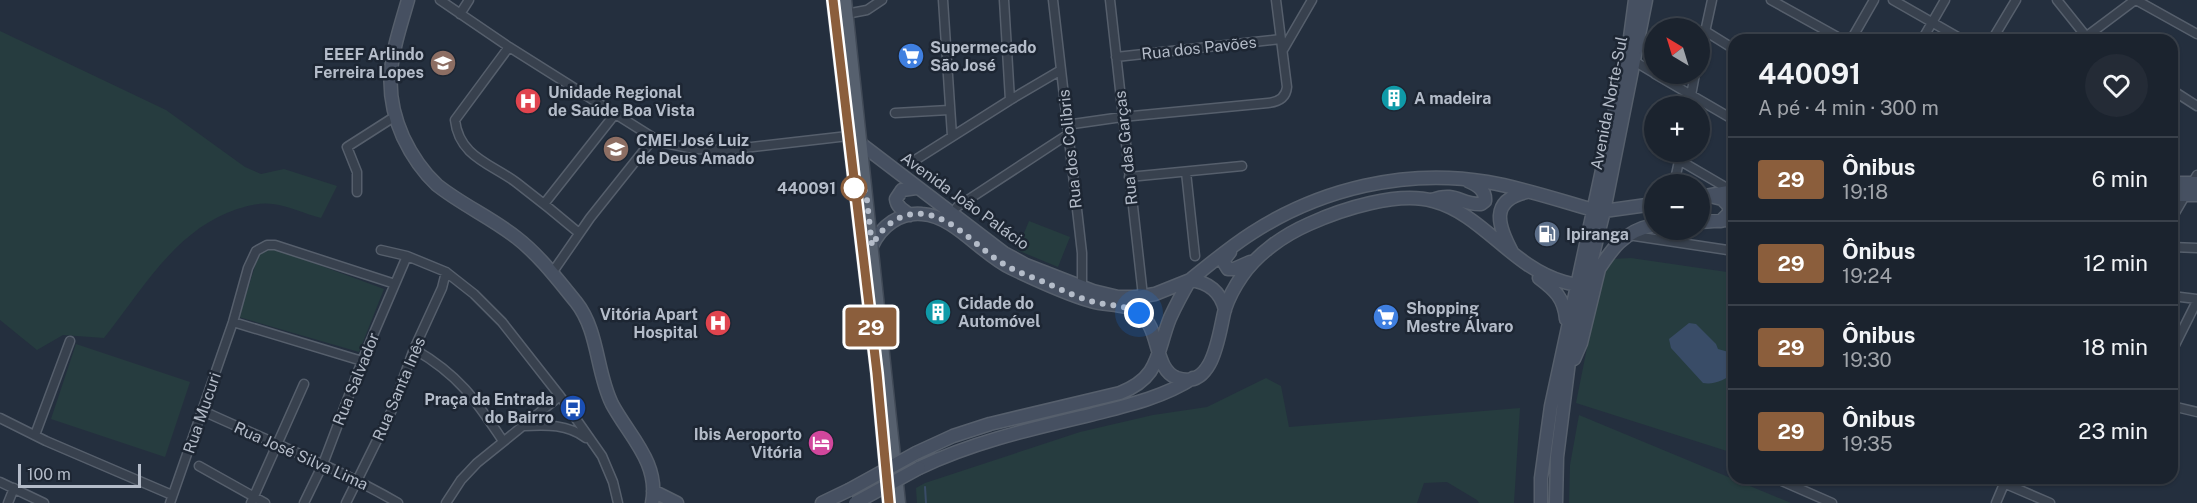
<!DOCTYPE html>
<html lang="pt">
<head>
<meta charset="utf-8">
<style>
  :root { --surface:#1b232e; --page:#242b36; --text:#f1f3f6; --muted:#a0a4aa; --line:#39404a }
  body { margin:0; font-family:"Public Sans",sans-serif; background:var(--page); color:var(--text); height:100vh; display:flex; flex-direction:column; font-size:22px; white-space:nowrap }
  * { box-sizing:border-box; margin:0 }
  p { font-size:20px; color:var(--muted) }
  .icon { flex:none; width:33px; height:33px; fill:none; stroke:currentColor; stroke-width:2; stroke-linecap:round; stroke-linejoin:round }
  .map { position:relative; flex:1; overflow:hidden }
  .details { position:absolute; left:1728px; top:34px; width:450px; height:450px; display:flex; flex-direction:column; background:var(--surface); border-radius:18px; box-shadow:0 2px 4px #0004,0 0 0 2px var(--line) }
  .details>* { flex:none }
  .badge { padding:0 12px; border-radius:4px; font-size:21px; line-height:39px }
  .needle { width:39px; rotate:322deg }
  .tools { position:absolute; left:1644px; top:18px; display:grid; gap:12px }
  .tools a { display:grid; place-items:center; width:66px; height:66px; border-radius:50%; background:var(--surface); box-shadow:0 2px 4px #0004,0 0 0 2px var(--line); font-size:30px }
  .scale { position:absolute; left:18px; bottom:15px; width:123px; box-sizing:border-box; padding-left:6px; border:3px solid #b4bcc9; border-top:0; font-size:16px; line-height:21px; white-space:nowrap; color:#b4bcc9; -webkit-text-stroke:4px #1d2633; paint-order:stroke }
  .you { position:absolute; width:30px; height:30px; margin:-15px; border:4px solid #fff; border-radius:50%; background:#1a73e8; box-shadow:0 0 0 9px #1a73e833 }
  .map>.badge { position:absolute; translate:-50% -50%; box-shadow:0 0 0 3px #fff }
  .round { display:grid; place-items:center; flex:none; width:63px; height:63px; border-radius:32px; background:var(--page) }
  .headline { display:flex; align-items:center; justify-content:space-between; height:102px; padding:0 30px }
  h1 { font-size:28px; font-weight:700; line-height:45px }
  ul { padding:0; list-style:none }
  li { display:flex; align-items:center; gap:18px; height:84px; padding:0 30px; border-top:2px solid var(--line) }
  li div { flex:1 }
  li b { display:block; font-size:22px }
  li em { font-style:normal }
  li .badge { min-width:66px; font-weight:700; text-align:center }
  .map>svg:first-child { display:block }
  .green { fill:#263c3f }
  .water { fill:#394c67 }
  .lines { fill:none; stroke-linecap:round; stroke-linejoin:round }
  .stream { stroke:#394c67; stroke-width:2 }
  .street-casing { stroke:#565f6c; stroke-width:11 }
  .secondary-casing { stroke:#565f6c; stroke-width:15 }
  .primary-casing { stroke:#414a57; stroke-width:15 }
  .street { stroke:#38414e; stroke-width:8 }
  .secondary { stroke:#465061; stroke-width:12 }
  .primary { stroke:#56606e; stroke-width:12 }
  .secondary-bridge-casing { stroke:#565f6c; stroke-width:15; stroke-linecap:butt }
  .secondary-bridge { stroke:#465061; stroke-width:12 }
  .line-casing { stroke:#fff; stroke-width:14 }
  .line { stroke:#8b5e3c; stroke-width:9 }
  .walk { stroke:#b4bcc9; stroke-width:6; stroke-dasharray:0 10.8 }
  .stop-dot { fill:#fff; stroke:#8b5e3c; stroke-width:3 }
  .labels { text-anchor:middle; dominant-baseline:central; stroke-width:5; stroke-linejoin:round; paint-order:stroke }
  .poi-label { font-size:16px; font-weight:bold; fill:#b4bcc9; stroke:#1d2633; text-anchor:start }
  .street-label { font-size:16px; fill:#b4bcc9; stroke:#1d2633 }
  .stop-label { font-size:16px; font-weight:bold; fill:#b4bcc9; stroke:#1d2633; text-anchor:end }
</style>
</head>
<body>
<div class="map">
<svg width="2197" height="503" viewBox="0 0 2197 503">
  <rect width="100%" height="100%" fill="#242f3e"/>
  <!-- green -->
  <path class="green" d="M0,31L166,110L245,167L261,174L284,169L337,186L321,218C305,214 289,206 273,204C260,202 249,206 237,209C175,230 143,289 104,338L63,335L37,350L0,320Z
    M1029,221L1070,237L1058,267L1017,250Z
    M262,244L384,289L359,352L239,317Z
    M1631,258L1727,272L1734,275V442L1730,452L1576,403L1602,273L1612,259Z
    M76,344L190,382L165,457L51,419Z
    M1266,378L1281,386L1289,427L1520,408L1514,503H1479L1477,500L1447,482L1424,483L1417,503H917L916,488L925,483L1080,432L1153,415L1207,407Z
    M1579,415L1791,503H1569L1570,465Z"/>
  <!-- water -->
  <path class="water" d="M1689,323L1696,324L1716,344L1718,349L1732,353L1734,372C1726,380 1714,385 1703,383L1671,348L1669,339Z"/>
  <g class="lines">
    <!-- stream -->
    <path class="stream" d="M925,487L926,503"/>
    <defs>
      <path id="street" d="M440,0L509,47L660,142L694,149L726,150L848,136
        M943,0L952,136
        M1004,0L1010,100
        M1053,0L1082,253V292
        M1110,0L1143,296
        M1771,0L1843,40
        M1893,0L1963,40
        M2057,0L2089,40
        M2136,0L2197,34
        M460,14L469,0
        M846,14L867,10L882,0
        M1705,31L1734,49
        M2087,36L2135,0
        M1851,40L1874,0
        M1922,40L1945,0
        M1992,40L2016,0
        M509,47L455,120C459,157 492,164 517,183C538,199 559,216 579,233
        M1283,50L1312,0
        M1700,55L1712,0
        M1116,57L1281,39
        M1634,61L1654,73
        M1655,74L1734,120
        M2172,90L2197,106
        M1689,106L1695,74
        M895,113L949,110
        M1066,125L1122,117L1268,103C1278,102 1286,98 1287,87L1276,0
        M1679,160L1732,191
        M912,162L1010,100L1061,70
        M1186,172L1195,256
        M1129,177L1242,166
        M1674,184L1681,152
        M357,192V172L347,147L394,117
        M544,204L615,114
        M957,207L1067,135
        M2172,218L2197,175
        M1628,235L1734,251
        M2172,247L2197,248
        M381,250L407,256L446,272L474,294L502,322L560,396L602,456L613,482L618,503
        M552,273L590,218L653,139
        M2172,296L2197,299
        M233,322L362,361
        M414,349C459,375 475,399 503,441
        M2172,351L2197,301
        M2172,406L2197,412
        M203,411C268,441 336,467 398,503
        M0,418L46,441L172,495
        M524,426C547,425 567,424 586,438
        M35,435L70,341
        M199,466L265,503
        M1775,478L1832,503
        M1992,478L2050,503
        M0,482L44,503
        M8,503L14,488
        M170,503L233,322L248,268L256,251L267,245H275L395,284
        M251,503L304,384
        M304,503L323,464L362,361L407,256
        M346,503L391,412L414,349L442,288L446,272
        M446,503L461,480L477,463L560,396
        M1996,503L2004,484"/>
      <path id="secondary" d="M408,0C393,51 380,86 403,137C411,154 423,172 437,185C462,205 492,218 517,238C539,255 558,280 576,302C599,331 596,372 612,404C629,436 660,463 652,503
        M861,144L1004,253L1026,265L1093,291L1118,297H1137L1155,294L1190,280C1210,264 1230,247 1252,233C1320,189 1406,168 1487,182C1523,188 1558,200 1593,210L1604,211L1654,204
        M2172,183H2197
        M2172,195H2197
        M1710,196L1722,199L1729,206V213L1721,221
        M1700,197L1734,191
        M1432,200C1457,191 1460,205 1481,204L1485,201C1486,190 1477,185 1468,181
        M910,215C903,210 897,207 896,199L902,190L916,188
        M1700,222L1727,220
        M872,246C881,226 900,212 922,214C955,216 981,254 1011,268C1034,279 1066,294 1091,301C1107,306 1125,303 1139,313C1161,328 1153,369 1177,378C1215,391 1219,330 1225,309C1229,297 1235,286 1242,276C1258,253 1284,235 1309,224C1342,209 1398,191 1433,201C1483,214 1511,267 1564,282C1571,284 1578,286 1586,285
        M1230,252L1223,261L1228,269H1234L1250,262
        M1512,252C1498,226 1489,200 1527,192
        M1595,275C1611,250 1623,231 1654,225
        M1539,278C1555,290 1564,298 1566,319
        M1574,359L1581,343L1599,269
        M916,453L953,436L990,424L1120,393C1161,377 1156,353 1170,318C1176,305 1183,292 1190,280C1208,282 1221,292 1225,310
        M919,468C973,442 1031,429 1090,415C1125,406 1162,398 1193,378
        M653,491L677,503
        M822,503L849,490
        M1541,503V478L1551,406L1629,45L1635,0
        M1556,503L1557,457L1572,338L1604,211L1646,0"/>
      <path id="primary" d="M833,0L877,373L889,503
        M845,0L899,503"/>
    </defs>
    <!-- street casing -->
    <use href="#street" class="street-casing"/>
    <!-- secondary casing -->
    <use href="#secondary" class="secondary-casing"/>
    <!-- primary casing -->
    <use href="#primary" class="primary-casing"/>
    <!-- street -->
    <use href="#street" class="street"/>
    <!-- secondary -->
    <use href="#secondary" class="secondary"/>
    <!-- primary -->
    <use href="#primary" class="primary"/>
    <defs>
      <path id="secondary-bridge" d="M849,490L916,453
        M855,503L919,468"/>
    </defs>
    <!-- secondary-bridge casing -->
    <use href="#secondary-bridge" class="secondary-bridge-casing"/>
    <!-- secondary-bridge -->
    <use href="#secondary-bridge" class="secondary-bridge"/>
  </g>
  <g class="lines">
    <defs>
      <path id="line" d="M833,0L877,373L889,503"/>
    </defs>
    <!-- line casing -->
    <use href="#line" class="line-casing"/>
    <!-- line -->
    <use href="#line" class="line"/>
    <!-- walk -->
    <path class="walk" d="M854,188L866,191L872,246C882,226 900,212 923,214C954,216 981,253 1009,267C1022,274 1037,279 1051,285C1064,291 1077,297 1090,301C1107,306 1123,304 1139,313"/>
  </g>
  <!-- icons -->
  <defs>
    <symbol id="supermarket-disc" viewBox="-11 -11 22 22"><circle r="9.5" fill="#3f7fe0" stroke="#1d2633"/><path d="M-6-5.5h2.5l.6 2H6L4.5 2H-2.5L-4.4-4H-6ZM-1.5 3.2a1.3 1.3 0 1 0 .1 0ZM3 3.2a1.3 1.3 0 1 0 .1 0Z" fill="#fff"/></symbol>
    <symbol id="school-disc" viewBox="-11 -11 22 22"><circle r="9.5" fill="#8d6e63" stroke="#1d2633"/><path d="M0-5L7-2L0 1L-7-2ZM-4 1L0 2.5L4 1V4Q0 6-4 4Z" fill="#fff"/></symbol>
    <symbol id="building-disc" viewBox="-11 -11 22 22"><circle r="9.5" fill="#0f9aa8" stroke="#1d2633"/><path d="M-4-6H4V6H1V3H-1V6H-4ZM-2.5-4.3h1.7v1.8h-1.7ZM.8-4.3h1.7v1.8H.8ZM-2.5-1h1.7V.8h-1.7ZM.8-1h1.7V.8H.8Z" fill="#fff"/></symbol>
    <symbol id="hospital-disc" viewBox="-11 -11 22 22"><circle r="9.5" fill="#e0444e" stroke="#1d2633"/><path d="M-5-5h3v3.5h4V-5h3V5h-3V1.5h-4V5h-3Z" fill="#fff"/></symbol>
    <symbol id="fuel-disc" viewBox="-11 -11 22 22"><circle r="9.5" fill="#5c6f8a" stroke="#1d2633"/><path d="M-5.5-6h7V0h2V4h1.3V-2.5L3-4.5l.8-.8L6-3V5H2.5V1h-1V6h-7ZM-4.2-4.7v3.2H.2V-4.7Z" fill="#fff"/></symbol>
    <symbol id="bus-disc" viewBox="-11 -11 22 22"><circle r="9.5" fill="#1a4fb4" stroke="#1d2633"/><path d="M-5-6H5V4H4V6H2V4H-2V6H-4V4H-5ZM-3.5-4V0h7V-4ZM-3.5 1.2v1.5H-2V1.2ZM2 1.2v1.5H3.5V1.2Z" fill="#fff"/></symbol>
    <symbol id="hotel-disc" viewBox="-11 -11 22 22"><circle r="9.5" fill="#d1479c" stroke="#1d2633"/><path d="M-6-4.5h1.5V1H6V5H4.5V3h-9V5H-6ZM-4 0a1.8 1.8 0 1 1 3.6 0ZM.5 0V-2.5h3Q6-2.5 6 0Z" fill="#fff"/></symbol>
  </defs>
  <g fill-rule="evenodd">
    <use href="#supermarket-disc" x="896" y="41" width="30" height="30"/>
    <use href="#school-disc" x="428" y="48" width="30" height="30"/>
    <use href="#building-disc" x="1379" y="83" width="30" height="30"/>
    <use href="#hospital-disc" x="513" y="86" width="30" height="30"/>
    <use href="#school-disc" x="601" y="134" width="30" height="30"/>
    <use href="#fuel-disc" x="1532" y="219" width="30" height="30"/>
    <use href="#building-disc" x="923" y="297" width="30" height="30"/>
    <use href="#supermarket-disc" x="1371" y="302" width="30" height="30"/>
    <use href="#hospital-disc" x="703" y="308" width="30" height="30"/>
    <use href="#bus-disc" x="558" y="393" width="30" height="30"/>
    <use href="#hotel-disc" x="806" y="428" width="30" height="30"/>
  </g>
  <!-- markers -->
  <circle class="stop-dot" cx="854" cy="188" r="12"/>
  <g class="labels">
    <!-- poi labels -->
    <g class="poi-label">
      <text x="930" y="47">Supermecado<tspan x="930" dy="18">São José</tspan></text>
      <text x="424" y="54" text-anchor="end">EEEF Arlindo<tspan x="424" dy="18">Ferreira Lopes</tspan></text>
      <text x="548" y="92">Unidade Regional<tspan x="548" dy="18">de Saúde Boa Vista</tspan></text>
      <text x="1414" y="98">A madeira</text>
      <text x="636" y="140">CMEI José Luiz<tspan x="636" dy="18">de Deus Amado</tspan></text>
      <text x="1566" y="234">Ipiranga</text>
      <text x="958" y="303">Cidade do<tspan x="958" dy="18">Automóvel</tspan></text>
      <text x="1406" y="308">Shopping<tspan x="1406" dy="18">Mestre Álvaro</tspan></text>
      <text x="698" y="314" text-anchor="end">Vitória Apart<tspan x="698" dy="18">Hospital</tspan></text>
      <text x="554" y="399" text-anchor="end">Praça da Entrada<tspan x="554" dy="18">do Bairro</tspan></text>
      <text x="802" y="434" text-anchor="end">Ibis Aeroporto<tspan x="802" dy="18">Vitória</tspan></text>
    </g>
    <!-- street labels -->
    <g class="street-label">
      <text transform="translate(1199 48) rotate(-6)">Rua dos Pavões</text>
      <text transform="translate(1609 103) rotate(-79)">Avenida Norte-Sul</text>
      <text transform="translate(1126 148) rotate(-96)">Rua das Garças</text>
      <text transform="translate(1070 149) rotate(-96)">Rua dos Colibris</text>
      <text transform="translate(965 201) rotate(36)">Avenida João Palácio</text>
      <text transform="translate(356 379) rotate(-68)">Rua Salvador</text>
      <text transform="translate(399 389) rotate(-67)">Rua Santa Inês</text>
      <text transform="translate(202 413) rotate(-71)">Rua Mucuri</text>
      <text transform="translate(301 456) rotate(24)">Rua José Silva Lima</text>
    </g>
    <!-- stop labels -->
    <g class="stop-label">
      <text x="836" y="188">440091</text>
    </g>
  </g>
</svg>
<div class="tools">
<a><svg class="needle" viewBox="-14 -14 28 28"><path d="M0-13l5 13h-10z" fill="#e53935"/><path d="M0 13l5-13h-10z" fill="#a0a4aa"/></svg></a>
<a>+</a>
<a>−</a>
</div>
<div class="scale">100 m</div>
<div class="you" style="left:1139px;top:313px"></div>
<b class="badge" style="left:871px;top:327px;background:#8b5e3c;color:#fff">29</b>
<section class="details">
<div class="headline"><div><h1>440091</h1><p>A pé · 4 min · 300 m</p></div><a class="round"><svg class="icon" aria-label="heart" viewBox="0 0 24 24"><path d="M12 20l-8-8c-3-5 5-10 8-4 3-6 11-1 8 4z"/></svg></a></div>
<ul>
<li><span class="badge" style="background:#8b5e3c;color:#fff">29</span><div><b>Ônibus</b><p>19:18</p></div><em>6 min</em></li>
<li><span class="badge" style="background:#8b5e3c;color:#fff">29</span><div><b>Ônibus</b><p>19:24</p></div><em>12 min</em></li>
<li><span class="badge" style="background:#8b5e3c;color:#fff">29</span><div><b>Ônibus</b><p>19:30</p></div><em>18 min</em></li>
<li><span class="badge" style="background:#8b5e3c;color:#fff">29</span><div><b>Ônibus</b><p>19:35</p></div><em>23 min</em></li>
</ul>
</section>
</div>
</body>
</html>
